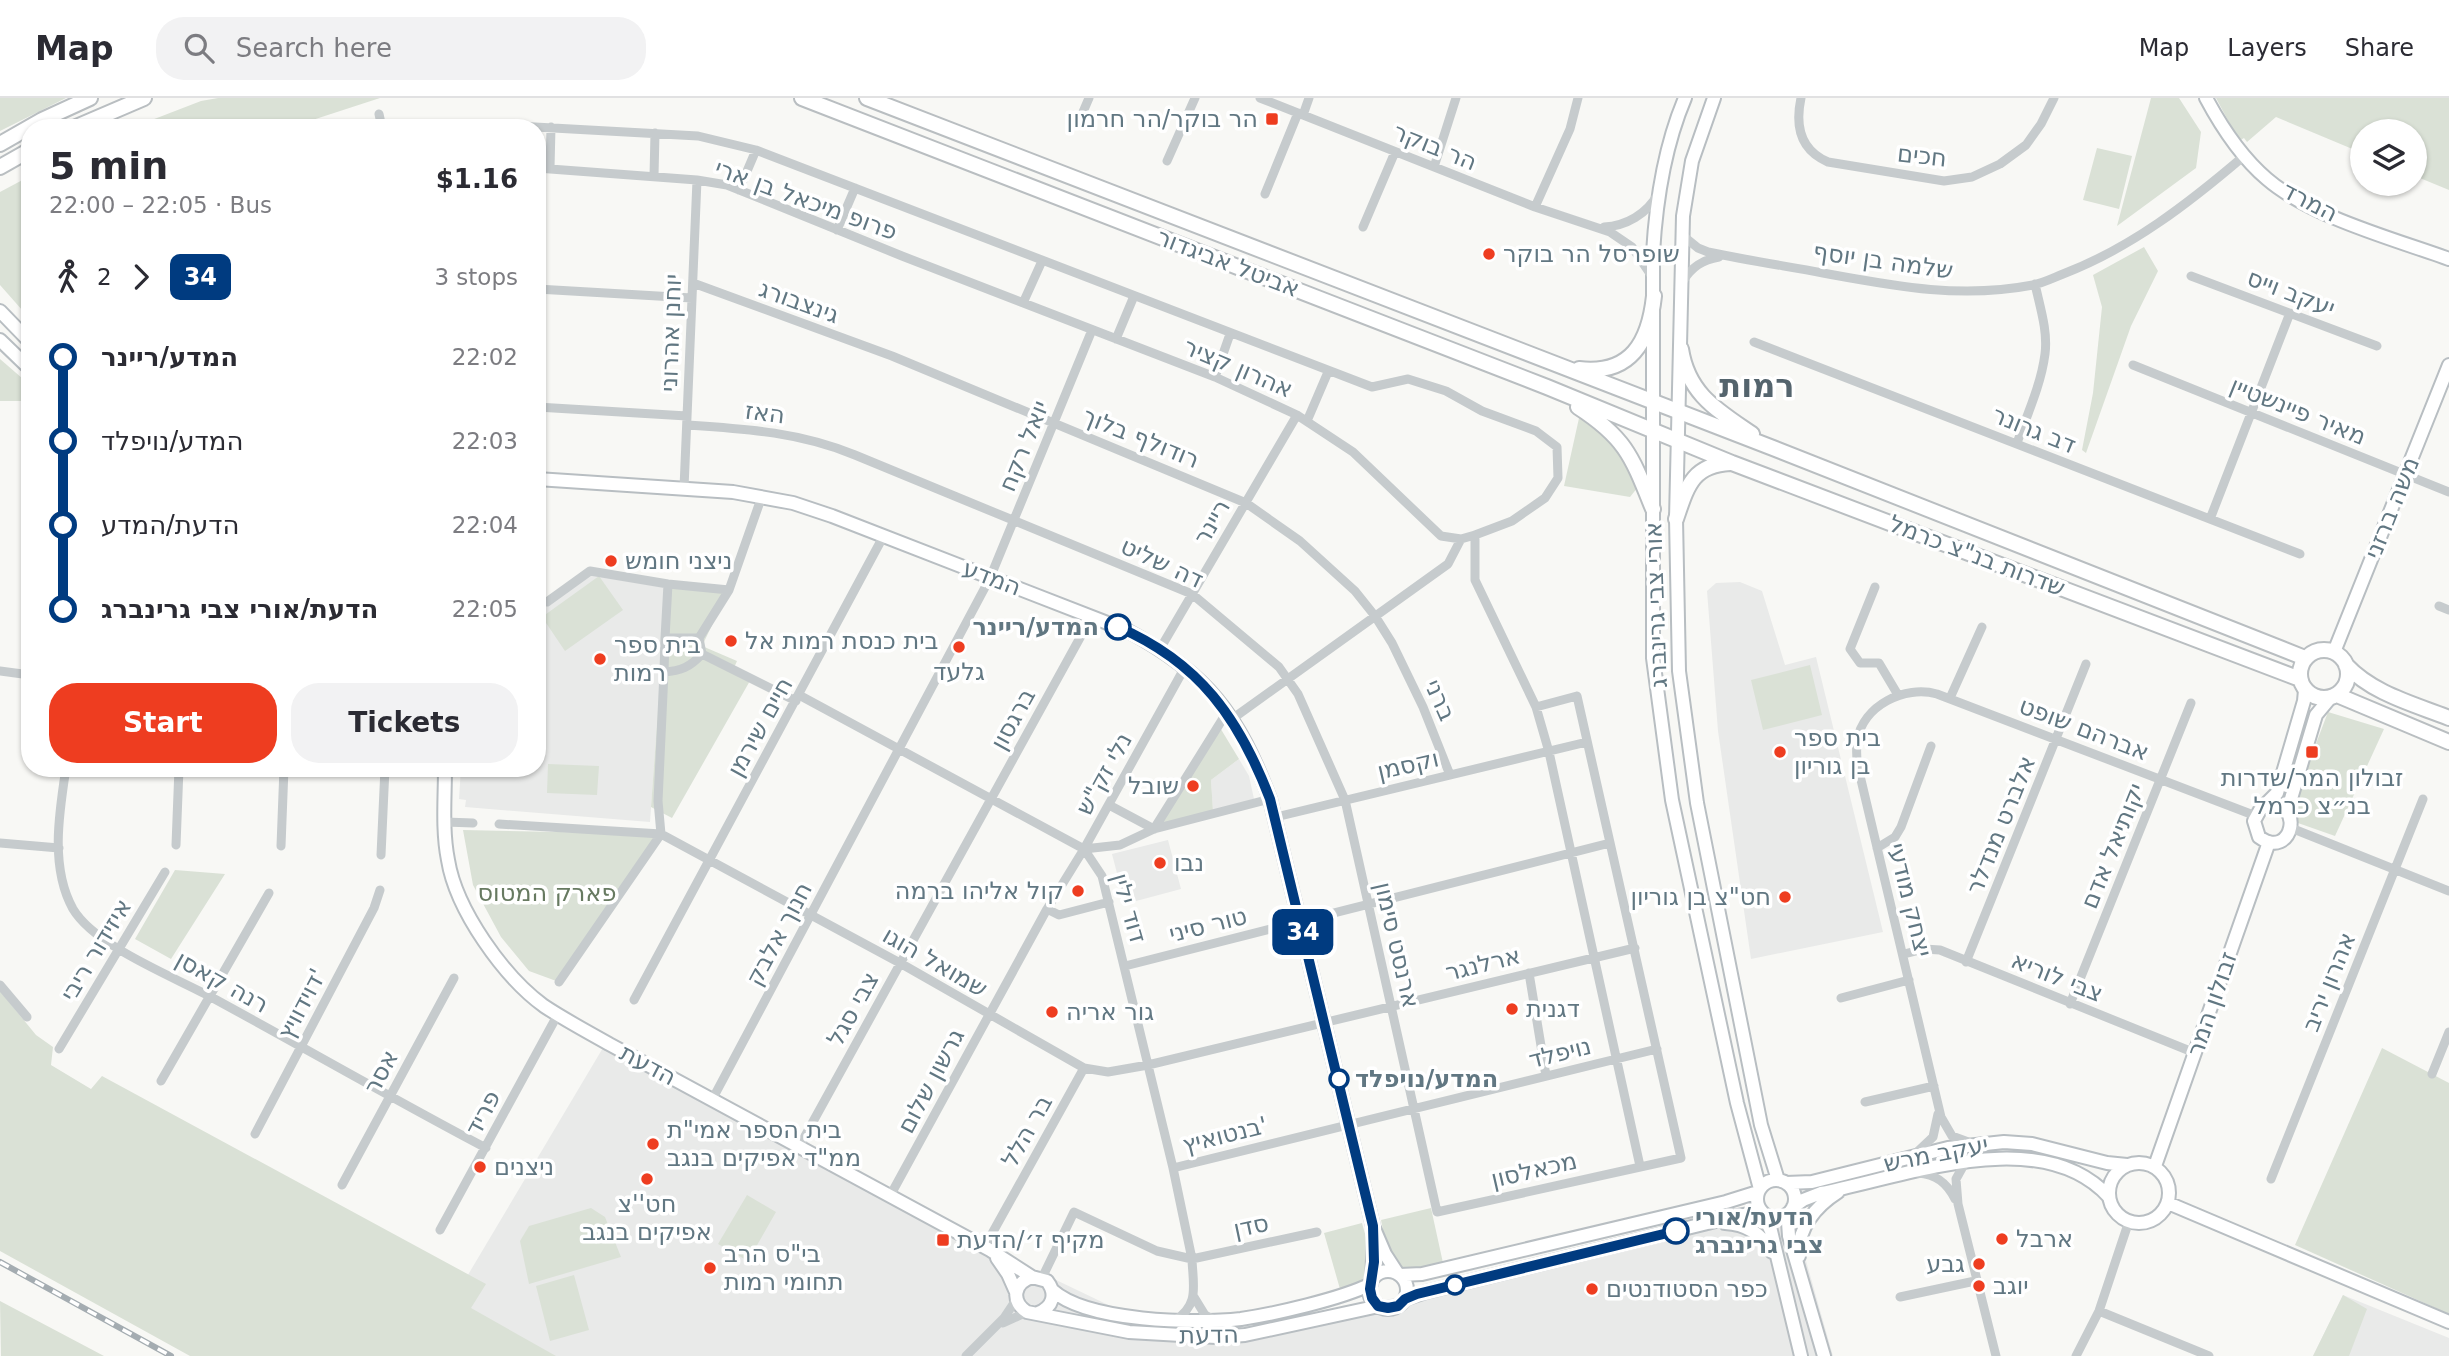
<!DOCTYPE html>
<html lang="en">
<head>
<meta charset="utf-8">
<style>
  :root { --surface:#fff; --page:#f2f2f3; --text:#2b2b33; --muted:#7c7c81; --line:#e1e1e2; --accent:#ee3d20 }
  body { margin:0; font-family:"DejaVu Sans","Noto Sans Hebrew",sans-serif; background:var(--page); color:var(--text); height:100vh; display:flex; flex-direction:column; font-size:26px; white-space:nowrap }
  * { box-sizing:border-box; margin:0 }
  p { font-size:23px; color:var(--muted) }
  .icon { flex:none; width:38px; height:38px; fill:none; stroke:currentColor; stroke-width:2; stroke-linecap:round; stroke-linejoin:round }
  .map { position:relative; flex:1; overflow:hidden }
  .side { position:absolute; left:21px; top:21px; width:525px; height:658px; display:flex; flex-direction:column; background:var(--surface); border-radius:28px; box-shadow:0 2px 5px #0004 }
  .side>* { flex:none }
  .badge { padding:0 14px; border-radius:10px; font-size:24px; line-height:46px }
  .buttons { position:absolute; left:2350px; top:21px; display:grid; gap:14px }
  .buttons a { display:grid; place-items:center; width:77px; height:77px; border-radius:50%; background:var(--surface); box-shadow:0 2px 5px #0004; font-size:35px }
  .map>.badge { position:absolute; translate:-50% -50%; box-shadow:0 0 0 4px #fff }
  .legs { display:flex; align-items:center; gap:10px; height:77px; padding:0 28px; font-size:23px }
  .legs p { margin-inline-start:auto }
  .summary { display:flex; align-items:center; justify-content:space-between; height:119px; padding:0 28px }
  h1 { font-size:38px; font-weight:700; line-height:52px }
  .action { display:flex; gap:14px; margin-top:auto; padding:14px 28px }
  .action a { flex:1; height:80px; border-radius:28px; background:var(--accent); color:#fff; font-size:28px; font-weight:700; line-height:80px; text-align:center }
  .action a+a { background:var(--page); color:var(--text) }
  ul { padding:0 28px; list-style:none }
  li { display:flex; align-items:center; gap:24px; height:84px; font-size:26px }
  li i { display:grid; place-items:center; width:10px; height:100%; margin:0 9px; background:currentColor }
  li i::after { content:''; width:18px; height:18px; margin:-9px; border:5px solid; border-radius:50%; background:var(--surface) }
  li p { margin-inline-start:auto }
  li:first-child i { background:linear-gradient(#0000 50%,currentColor 0) }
  li:last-child i { background:linear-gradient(currentColor 50%,#0000 0) }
  header { display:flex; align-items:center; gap:42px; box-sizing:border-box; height:98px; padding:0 35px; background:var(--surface); border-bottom:2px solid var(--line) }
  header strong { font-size:33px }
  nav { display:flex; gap:38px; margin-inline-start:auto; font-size:24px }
  .search { width:490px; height:63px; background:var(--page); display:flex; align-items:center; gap:18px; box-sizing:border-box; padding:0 24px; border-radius:28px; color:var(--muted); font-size:26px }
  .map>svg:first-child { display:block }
  .built { fill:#e9eae9 }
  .green { fill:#dae1d6 }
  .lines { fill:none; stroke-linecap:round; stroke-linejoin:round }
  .secondary-casing { stroke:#b8bec2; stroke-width:16 }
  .primary-casing { stroke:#b9bec1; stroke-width:18 }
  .street { stroke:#c6cbcd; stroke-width:9 }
  .secondary { stroke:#fff; stroke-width:12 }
  .primary { stroke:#fff; stroke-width:14 }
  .rail-casing { stroke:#a4acb1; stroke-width:6 }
  .rail { stroke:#fff; stroke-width:3.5; stroke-dasharray:10; stroke-linecap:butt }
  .line-1-casing { stroke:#fff; stroke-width:16 }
  .line-1 { stroke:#003b80; stroke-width:10 }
  .poi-dot { fill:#ee3d20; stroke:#fff; stroke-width:2.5 }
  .stop-1-dot { fill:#fff; stroke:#003b80; stroke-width:3.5 }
  .labels { text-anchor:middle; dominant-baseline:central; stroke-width:7; stroke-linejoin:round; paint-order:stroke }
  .poi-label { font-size:24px; fill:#617782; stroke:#fff; text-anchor:start }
  .street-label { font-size:24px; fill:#617782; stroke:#fff }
  .stop-label { font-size:24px; font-weight:bold; fill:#617782; stroke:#fff; text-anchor:start }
  .park-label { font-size:24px; fill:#677a61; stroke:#fff }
  .district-label { font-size:32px; font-weight:bold; fill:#54646d; stroke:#fff }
</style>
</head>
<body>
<header>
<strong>Map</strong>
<div class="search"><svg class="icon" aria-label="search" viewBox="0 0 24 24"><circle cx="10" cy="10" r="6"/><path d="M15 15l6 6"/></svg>Search here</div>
<nav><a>Map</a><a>Layers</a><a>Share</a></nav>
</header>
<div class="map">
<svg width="2449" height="1258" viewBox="0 0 2449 1258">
  <rect width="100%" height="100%" fill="#f8f8f5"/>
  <!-- built -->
  <path class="built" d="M591,477L667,487L650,724L465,709L466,702L459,701L461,670H537V515Z
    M1740,484L1762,493L1785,567L1816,559L1883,834L1751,861L1718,633L1707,493L1716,485Z
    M1239,661L1249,678L1254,701L1213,713L1211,682Z
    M1168,742L1181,791L1125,806L1112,756Z
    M610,938L1029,1169L1125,1215L1240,1226L1377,1204L1766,1113L1782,1121L1799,1138L1833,1258H401L434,1234Z
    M2343,1197L2449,1240V1258H2313Z"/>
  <!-- green -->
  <path class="green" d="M0,0H66L0,33Z
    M218,0H380L288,30H131L201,3Z
    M2151,0H2179L2201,34L2196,70L2117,128Z
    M2216,0H2449V92L2415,78V33H2362V55L2276,19L2247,44L2244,40L2239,43Z
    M2097,50L2132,58L2119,111L2083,102Z
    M30,78V221L0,187V94Z
    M2144,149L2158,173L2131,228L2086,355L2082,352L2093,295L2102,209L2093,177Z
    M0,261L30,287V303H0Z
    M1581,311L1597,321L1642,384L1630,399L1564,388Z
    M599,478L623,512L565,553L542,519Z
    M667,487L729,492L702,548L737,563L733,572L751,581L672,720L651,709Z
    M1810,567L1822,617L1763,632L1751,582Z
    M2328,614L2384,631L2335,738L2298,725L2291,712Z
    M1219,628L1239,661L1211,682L1213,713L1154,731Z
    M548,666L599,668L597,697L547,695Z
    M463,732L661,736L559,884L529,873L501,839L473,787Z
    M175,772L225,776L171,861L135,841Z
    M0,893L36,937L53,949L51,967L91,991L102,978L486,1186L471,1210L556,1258H190L0,1153Z
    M2382,950L2449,985V1216L2295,1147Z
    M747,1097L776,1114L748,1163L718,1146Z
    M591,1110L605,1119L621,1159L529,1186L520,1143L529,1128Z
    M1431,1110L1443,1165C1434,1167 1420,1173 1410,1172C1387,1170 1385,1140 1381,1122Z
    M1362,1125C1366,1141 1379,1171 1361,1184C1356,1188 1346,1189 1340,1191L1324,1135Z
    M574,1177L589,1232L550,1243L536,1188Z
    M2343,1197L2367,1211L2349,1258H2313Z
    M0,1203L104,1258H1Z"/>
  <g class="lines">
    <defs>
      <path id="secondary" d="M1685,0C1665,47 1656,104 1653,155V560L1672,702L1737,1005L1760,1091
        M1714,0L1692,63L1683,118L1676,421L1679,573L1697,705L1761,1027L1778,1082
        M2206,0C2222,30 2241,59 2267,81C2311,119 2394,141 2449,161
        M0,213L30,244
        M0,242L30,271
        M537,381L733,394L793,405L832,418L1128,533C1208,576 1238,616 1270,701L1373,1128L1385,1156L1398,1176
        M2334,554L2449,267
        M445,670C445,700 442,732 448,762C456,812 504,879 544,908C565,922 588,934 609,946L990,1152L1032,1179
        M2265,709C2306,699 2293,764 2259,739L2254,723L2260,712L2277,695L2304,603L2305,592
        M2287,714L2316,617L2331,599
        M2109 1095a30 30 0 1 1 60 0a30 30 0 1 1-60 0Z
        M2155,1068L2269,744
        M1757 1101a19 19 0 1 1 38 0a19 19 0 1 1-38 0Z
        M1786,1085L1812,1084L1948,1050L2004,1044L2032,1046L2107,1065L2127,1067
        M2168,1105L2449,1224
        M1793,1109L1803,1102L1821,1095C1904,1079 2041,1024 2109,1099
        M1790,1114L1788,1124L1789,1138L1824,1258
        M1763,1116L1771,1133L1801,1258
        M1725,1125C1746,1126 1761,1135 1772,1154
        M1799,1158C1797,1130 1816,1108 1838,1094
        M997,1160L1008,1176L1016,1194
        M1369 1192a19 19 0 1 1 38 0a19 19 0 1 1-38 0Z
        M1400,1177L1422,1176L1726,1104L1758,1094
        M1372,1183L1374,1138
        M1052,1192C1087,1224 1195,1226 1241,1221C1274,1216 1341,1201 1371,1186
        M1405,1201L1426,1194L1732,1119L1762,1114
        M1038,1215C1053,1209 1057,1196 1047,1183L1032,1179C1013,1185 1011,1204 1027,1214L1129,1234L1216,1239L1245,1237L1379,1208"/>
      <path id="primary" d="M802,0L1547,289L1732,365L2300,581
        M867,0L1773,350L2305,560
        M74,30L144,0
        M0,46L42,22L90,0
        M0,69L30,52
        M1681,251C1688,296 1717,312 1752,336
        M1579,271C1631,277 1649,244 1654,198
        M1578,309C1626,340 1632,359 1653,411
        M1676,421C1687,389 1692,367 1730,365
        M2300 576a24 24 0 1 1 48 0a24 24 0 1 1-48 0Z
        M2346,567C2373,596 2414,606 2449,620
        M2337,597L2449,644"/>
    </defs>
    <!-- secondary casing -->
    <use href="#secondary" class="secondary-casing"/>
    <!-- primary casing -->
    <use href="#primary" class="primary-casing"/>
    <!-- street -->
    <path class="street" d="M1260,0L1535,109L1610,134L1632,149L1651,177
      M1801,0C1795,28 1800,52 1828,64L1944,83L1972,79L2000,66L2026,47L2041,26L2054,0
      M1083,14L1089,0
      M379,16L382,30
      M1303,17L1309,0
      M481,30V26L698,38L756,52L1372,289L1408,281L1446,293L1482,313L1536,333L1557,349L1558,380L1545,400L1512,423L1475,437L1461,441L1441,438L1353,354L1297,317L1215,279L902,158L727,87L697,82L537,70
      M1167,63L1195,0
      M1434,69L1456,0
      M550,70L551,29
      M654,78L655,35
      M739,92L756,52
      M1265,96L1298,15
      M1535,109L1570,31L1578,0
      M1363,129L1395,54
      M1604,129C1626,128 1647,116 1658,96
      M837,132L855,90
      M1682,137L1698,150L1708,154C1746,162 1785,168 1823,175C1894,188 1960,201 2033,187C2043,185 2053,180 2063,176C2131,150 2189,105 2244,58
      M2191,178L2377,248
      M1683,183C1692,169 1702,162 1719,159
      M693,185L892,258L1246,405L1300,443L1355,493L1375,518L1392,545L1423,609L1450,677
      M537,191L692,200
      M1023,205L1042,163
      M1116,241L1134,198
      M1754,244L2300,456
      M2133,267L2449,394
      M1215,279L1230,236
      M537,309L687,318
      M1307,323L1328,274
      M687,327C747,331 799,334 855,357L1192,496L1279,569L1298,596L1345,702L1437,1114L1681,1060L1577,598L1536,609
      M2017,345C2027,317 2041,287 2045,256C2048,233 2040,209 2035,186
      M684,390L697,82
      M2210,421L2290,215
      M1475,437V482L1536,609L1549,654L1640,1068
      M1875,489L1850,551L1860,565H1879L1898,597
      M537,504H547L590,473L668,486L729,492
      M2439,508L2449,512
      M665,540L668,486
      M699,540L729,492L762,398
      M1160,551L1297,317
      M0,573L30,577
      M664,574L665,540H699L702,556
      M799,597L1084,751L1102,778L1173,1070L1192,1161C1193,1188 1200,1207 1174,1223
      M1950,600L1982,529
      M1232,621L1448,466L1461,441
      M66,670C59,715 50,770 73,811C95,848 172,878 211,899C303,949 393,1001 486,1050
      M1109,707L1154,731L1227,614
      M1276,719L1587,644
      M445,724L473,725
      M499,726L661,736L900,865L1084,970L1108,974L1148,967L1635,850
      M2291,730L2449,793
      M0,745L59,750
      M176,747L179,670
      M281,748L284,670
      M1877,750L1895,739L1901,729L1931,648
      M1084,751L1120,747L1154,731L1270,701
      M381,757L385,670
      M1047,811L1059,817L1109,804
      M1904,856L1924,851L1940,852L2195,955
      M1966,864L2086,566
      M1125,868L1610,745
      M1529,875L1546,978
      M559,884L661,736L658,703L664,574C681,573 690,569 702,556L796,603
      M0,887L27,919
      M1841,900L1909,882
      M634,902L883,439
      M2070,906L2191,605
      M59,951L165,774
      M2432,976L2449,934
      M161,983L269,795
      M712,1002L990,480L1092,232
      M1865,1004L1934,988
      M255,1036L374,810L380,792
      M1971,1045L1952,1038L1941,1019L1857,665C1857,658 1856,650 1857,643C1863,607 1905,587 1937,596L2256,718
      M799,1049L1092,518
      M1915,1056L1933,1039L1938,1016
      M1966,1063L1956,1081L1958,1106L1996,1258
      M1173,1070L1657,951
      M1918,1075C1936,1076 1947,1085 1955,1101
      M2271,1081L2423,701
      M342,1087L454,880
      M890,1098L1047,811L1084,751L1185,569
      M440,1132L558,916
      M984,1150L1084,970
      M1042,1180L1074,1114L1157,1153L1192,1161L1317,1134
      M1194,1199L1205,1217L1214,1222
      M1900,1199L1975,1183
      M2099,1213L2209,1258
      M1003,1225L1027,1214
      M966,1258L1004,1220L1016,1202
      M2076,1258L2099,1213L2129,1123"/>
    <!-- secondary -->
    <use href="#secondary" class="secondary"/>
    <!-- primary -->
    <use href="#primary" class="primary"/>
    <defs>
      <path id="rail" d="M0,1164L171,1258"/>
    </defs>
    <!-- rail casing -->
    <use href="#rail" class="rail-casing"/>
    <!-- rail -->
    <use href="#rail" class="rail"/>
  </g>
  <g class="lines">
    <defs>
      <path id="line-1" d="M1118,529C1199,564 1239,620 1270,701L1373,1128L1374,1164L1370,1191L1372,1200L1378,1208L1388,1210L1398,1208L1405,1201L1417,1196L1676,1133"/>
    </defs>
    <!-- line-1 casing -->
    <use href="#line-1" class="line-1-casing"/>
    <!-- line-1 -->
    <use href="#line-1" class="line-1"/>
  </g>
  <!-- markers -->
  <g class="poi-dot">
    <rect x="1265" y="14" width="14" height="14" rx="3.5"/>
    <circle cx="1489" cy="156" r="7"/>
    <circle cx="611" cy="463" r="7"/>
    <circle cx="731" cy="543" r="7"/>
    <circle cx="959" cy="549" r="7"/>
    <circle cx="600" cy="561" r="7"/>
    <circle cx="1780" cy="654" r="7"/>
    <rect x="2305" y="647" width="14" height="14" rx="3.5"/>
    <circle cx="1193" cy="688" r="7"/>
    <circle cx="1160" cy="765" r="7"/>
    <circle cx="1078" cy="793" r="7"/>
    <circle cx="1785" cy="799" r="7"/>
    <circle cx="1512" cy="911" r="7"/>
    <circle cx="1052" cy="914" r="7"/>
    <circle cx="653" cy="1046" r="7"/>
    <circle cx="480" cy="1069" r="7"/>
    <circle cx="647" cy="1081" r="7"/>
    <circle cx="2002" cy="1141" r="7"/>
    <rect x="936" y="1135" width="14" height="14" rx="3.5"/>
    <circle cx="1979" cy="1166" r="7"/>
    <circle cx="710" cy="1170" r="7"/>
    <circle cx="1979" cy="1188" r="7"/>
    <circle cx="1592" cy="1191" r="7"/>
  </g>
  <g class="stop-1-dot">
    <circle cx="1118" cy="529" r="12"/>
    <circle cx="1339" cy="981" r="9"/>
    <circle cx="1676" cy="1133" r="12"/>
    <circle cx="1455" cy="1187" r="9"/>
  </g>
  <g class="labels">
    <!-- poi labels -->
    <g class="poi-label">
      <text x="1258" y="21" text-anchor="end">הר בוקר/הר חרמון</text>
      <text x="1503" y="156">שופרסל הר בוקר</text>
      <text x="625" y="463">ניצני חומש</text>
      <text x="745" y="543">בית כנסת רמות אל</text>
      <text x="614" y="547">בית ספר<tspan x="614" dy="28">רמות</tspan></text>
      <text x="959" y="574" text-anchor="middle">גלעד</text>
      <text x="1794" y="640">בית ספר<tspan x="1794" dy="28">בן גוריון</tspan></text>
      <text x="2312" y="680" text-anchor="middle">זבולון המר/שדרות<tspan x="2312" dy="28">בנ״צ כרמל</tspan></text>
      <text x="1179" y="688" text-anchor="end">שובל</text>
      <text x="1174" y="765">נבו</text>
      <text x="1064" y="793" text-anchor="end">קול אליהו ברמה</text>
      <text x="1771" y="799" text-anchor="end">חט"צ בן גוריון</text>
      <text x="1526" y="911">דגנית</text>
      <text x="1066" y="914">גור אריה</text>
      <text x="667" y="1032">בית הספר אמי"ת<tspan x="667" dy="28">ממ"ד אפיקים בנגב</tspan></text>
      <text x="494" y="1069">ניצנים</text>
      <text x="647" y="1106" text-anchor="middle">חט''צ<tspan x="647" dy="28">אפיקים בנגב</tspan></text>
      <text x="2016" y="1141">ארבל</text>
      <text x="957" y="1142">מקיף ז׳/הדעת</text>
      <text x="724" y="1156">בי"ס הרב<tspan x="724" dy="28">תחומי רמות</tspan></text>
      <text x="1965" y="1166" text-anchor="end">גבע</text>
      <text x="1993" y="1188">יוגב</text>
      <text x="1606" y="1191">כפר הסטודנטים</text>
    </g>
    <!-- street labels -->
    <g class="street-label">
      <text transform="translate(1435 49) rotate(22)">הר בוקר</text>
      <text transform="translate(1922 58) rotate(6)">חכים</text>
      <text transform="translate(806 102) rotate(20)">פרופ מיכאל בן ארי</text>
      <text transform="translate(2310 104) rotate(27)">המרד</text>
      <text transform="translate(1883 163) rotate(8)">שלמה בן יוסף</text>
      <text transform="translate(1228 165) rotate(21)">אביטל אביגדור</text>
      <text transform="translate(2291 195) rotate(21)">יעקב וייס</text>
      <text transform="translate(799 204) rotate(20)">גינצבורג</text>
      <text transform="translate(671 235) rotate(-88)">יוחנן אהרוני</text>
      <text transform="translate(1238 270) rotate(23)">אהרון קציר</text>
      <text transform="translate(2298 313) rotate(22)">מאיר פיינשטיין</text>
      <text transform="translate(765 315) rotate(7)">האז</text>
      <text transform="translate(2034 332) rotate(22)">דב גרונר</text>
      <text transform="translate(1141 340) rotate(22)">רודולף בלוך</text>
      <text transform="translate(1024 348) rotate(-68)">יואל רקח</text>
      <text transform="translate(2392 410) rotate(-68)">משה ברזני</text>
      <text transform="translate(1212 424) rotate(-60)">ריינר</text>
      <text transform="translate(1977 458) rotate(21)">שדרות בנ"צ כרמל</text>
      <text transform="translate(1162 465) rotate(25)">דה שליט</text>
      <text transform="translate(992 480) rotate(21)">המדע</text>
      <text transform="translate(1656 507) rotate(-92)">אורי צבי גרינברג</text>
      <text transform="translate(1440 602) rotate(66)">ברני</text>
      <text transform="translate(1013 621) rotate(-61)">ברגסון</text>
      <text transform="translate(760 629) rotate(-61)">חיים שירמן</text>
      <text transform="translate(2084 631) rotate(21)">אברהם שופט</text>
      <text transform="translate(1408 667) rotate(-13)">וקסמן</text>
      <text transform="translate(1104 676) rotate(-61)">נלי זק"ש</text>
      <text transform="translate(2001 727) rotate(-68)">אלברט מנדלר</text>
      <text transform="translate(2113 748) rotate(-68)">יקותיאל אדם</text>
      <text transform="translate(1910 802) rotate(76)">יצחק מודעי</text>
      <text transform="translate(1129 810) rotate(74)">דוד ילין</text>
      <text transform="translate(1208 827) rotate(-14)">טור סיני</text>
      <text transform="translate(779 836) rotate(-62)">חנוך אלבק</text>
      <text transform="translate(1397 847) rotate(77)">ארנסט סימון</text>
      <text transform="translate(96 852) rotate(-59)">איזידור ריבי</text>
      <text transform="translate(935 864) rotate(30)">שמואל הוגו</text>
      <text transform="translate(1483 866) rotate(-14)">ארלנגר</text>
      <text transform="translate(2057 879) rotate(22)">צבי לוריא</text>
      <text transform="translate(222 884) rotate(29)">רנה קאסן</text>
      <text transform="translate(2329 884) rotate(-68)">אהרון יריב</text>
      <text transform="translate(302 906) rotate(-62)">דוידוויץ'</text>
      <text transform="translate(2212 906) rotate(-71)">זבולון המר</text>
      <text transform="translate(853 911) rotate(-61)">צבי סגל</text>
      <text transform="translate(1560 955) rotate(-14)">נויפלד</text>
      <text transform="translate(648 967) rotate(28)">הדעת</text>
      <text transform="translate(381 974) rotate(-62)">אסר</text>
      <text transform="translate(931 983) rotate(-62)">גרשון שלום</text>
      <text transform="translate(483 1015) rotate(-62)">פריד</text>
      <text transform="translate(1027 1033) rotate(-61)">בר הלל</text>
      <text transform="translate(1225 1037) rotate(-14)">בנטואיץ'</text>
      <text transform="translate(1936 1056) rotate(-11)">יעקב מרש</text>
      <text transform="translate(1534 1072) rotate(-13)">מכאלסון</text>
      <text transform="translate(1251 1128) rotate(-12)">סדן</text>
      <text transform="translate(1209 1237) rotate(-1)">הדעת</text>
    </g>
    <!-- stop labels -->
    <g class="stop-label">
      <text x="1099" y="529" text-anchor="end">המדע/ריינר</text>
      <text x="1355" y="981">המדע/נויפלד</text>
      <text x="1695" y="1119">הדעת/אורי<tspan x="1695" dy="28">צבי גרינברג</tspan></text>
    </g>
    <!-- park labels -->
    <g class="park-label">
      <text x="547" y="795">פארק המטוס</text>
    </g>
    <!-- district labels -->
    <g class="district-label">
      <text x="1757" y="288">רמות</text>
    </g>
  </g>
</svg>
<div class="buttons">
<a><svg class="icon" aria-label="layers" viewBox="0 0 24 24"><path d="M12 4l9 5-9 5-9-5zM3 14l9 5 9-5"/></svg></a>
</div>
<b class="badge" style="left:1303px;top:834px;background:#003b80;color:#fff">34</b>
<section class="side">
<div class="summary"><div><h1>5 min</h1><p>22:00 – 22:05 · Bus</p></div><b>$1.16</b></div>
<div class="legs"><svg class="icon" aria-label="walk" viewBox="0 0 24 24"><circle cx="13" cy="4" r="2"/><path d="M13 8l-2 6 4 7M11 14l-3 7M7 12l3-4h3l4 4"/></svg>2<svg class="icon" aria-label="forward" viewBox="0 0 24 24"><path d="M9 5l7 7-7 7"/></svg><b class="badge" style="background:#003b80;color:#fff">34</b><p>3 stops</p></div>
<ul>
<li><i style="color:#003b80"></i><b>המדע/ריינר</b><p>22:02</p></li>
<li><i style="color:#003b80"></i><span>המדע/נויפלד</span><p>22:03</p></li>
<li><i style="color:#003b80"></i><span>הדעת/המדע</span><p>22:04</p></li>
<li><i style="color:#003b80"></i><b>הדעת/אורי צבי גרינברג</b><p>22:05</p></li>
</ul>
<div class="action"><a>Start</a><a>Tickets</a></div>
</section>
</div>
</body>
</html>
